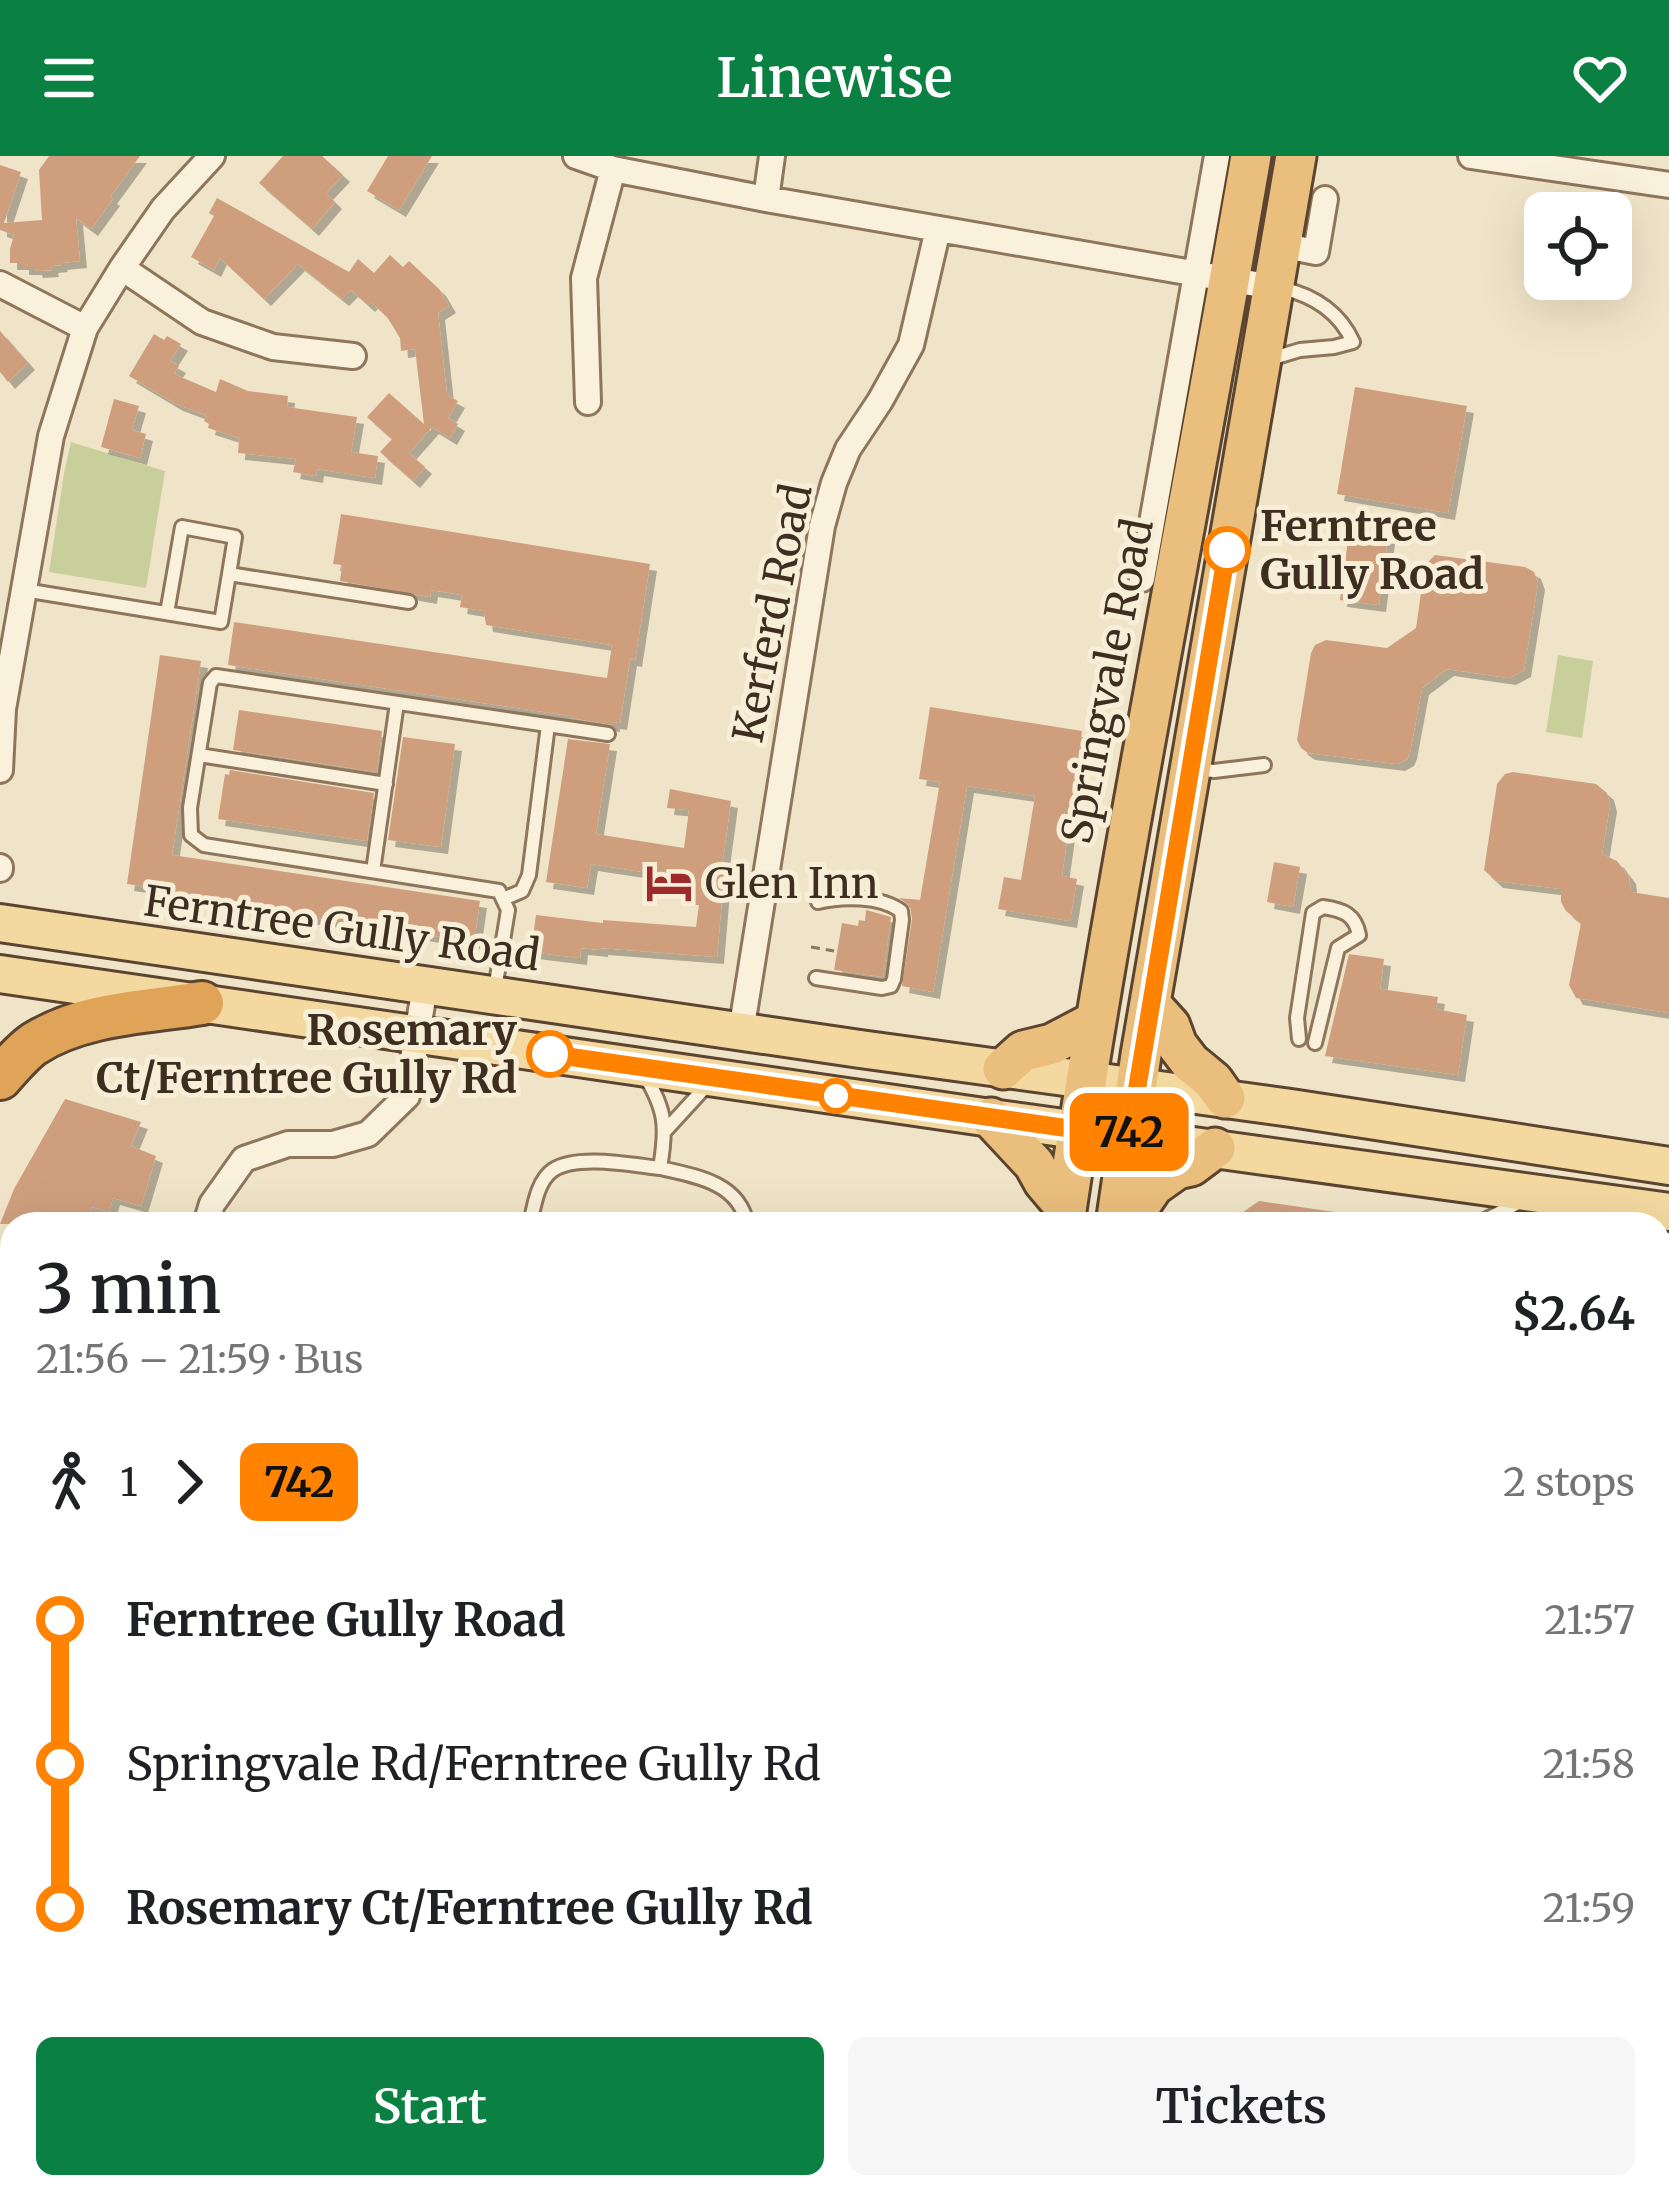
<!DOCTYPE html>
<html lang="en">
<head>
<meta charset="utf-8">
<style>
  :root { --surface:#fff; --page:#f6f6f6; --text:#202124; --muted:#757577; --accent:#0b8043 }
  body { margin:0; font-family:Merriweather,serif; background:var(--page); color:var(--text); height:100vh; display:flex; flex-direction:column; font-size:45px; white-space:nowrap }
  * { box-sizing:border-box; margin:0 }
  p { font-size:39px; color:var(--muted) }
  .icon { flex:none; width:66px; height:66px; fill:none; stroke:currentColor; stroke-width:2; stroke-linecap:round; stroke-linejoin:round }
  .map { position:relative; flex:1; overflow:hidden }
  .side { position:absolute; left:0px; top:1056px; width:1671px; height:987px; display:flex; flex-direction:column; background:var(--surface); border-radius:36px 36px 0 0; box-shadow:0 12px 48px #0002 }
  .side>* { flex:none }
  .badge { padding:0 24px; border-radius:18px; font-size:42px; line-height:78px }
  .fabs { position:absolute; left:1524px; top:36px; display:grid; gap:24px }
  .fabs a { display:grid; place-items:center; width:108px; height:108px; border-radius:18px; background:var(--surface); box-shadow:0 12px 48px #0002; font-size:60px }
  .map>.badge { position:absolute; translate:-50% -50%; box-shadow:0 0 0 6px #fff }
  .legs { display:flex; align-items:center; gap:18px; height:132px; padding:0 36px; font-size:39px }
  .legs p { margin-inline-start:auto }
  .headline { display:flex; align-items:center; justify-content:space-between; height:204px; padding:0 36px }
  h1 { font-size:66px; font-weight:600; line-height:90px }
  .cta { display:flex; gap:24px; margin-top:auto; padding:24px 36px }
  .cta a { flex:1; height:138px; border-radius:18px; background:var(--accent); color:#fff; font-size:48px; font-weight:600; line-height:138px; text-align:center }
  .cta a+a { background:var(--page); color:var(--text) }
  ul { padding:0 36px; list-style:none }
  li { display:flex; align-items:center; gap:42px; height:144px; font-size:45px }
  li i { display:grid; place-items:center; width:18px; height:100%; margin:0 15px; background:currentColor }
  li i::after { content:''; width:30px; height:30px; margin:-15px; border:9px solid; border-radius:50%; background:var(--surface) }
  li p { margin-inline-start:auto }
  li:first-child i { background:linear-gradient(#0000 50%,currentColor 0) }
  li:last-child i { background:linear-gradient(currentColor 50%,#0000 0) }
  header { display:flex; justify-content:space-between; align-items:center; height:156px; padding:0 36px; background:var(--accent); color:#fff; font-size:54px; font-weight:600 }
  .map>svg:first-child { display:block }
  .green { fill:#c9cf9b }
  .building { fill:#cf9f7d; filter:url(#shadow) }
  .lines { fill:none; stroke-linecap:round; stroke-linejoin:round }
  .service-casing { stroke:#8d765c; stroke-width:18 }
  .minor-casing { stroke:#8d765c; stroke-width:30 }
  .tertiary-casing { stroke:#8d765c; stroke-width:36 }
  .primary-casing { stroke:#5b4430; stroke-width:42 }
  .trunk-casing { stroke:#5b4430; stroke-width:45 }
  .motorway-casing { stroke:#5b4430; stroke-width:48 }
  .path { stroke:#8d765c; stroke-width:3; stroke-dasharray:9 6; stroke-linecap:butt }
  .service { stroke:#faf1dc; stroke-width:12 }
  .minor { stroke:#faf1dc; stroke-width:24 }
  .tertiary { stroke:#faf1dc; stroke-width:30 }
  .primary { stroke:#f3d9a0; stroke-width:36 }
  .trunk { stroke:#eabe7c; stroke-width:39 }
  .motorway { stroke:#e0a458; stroke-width:42 }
  .line-1-casing { stroke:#fff; stroke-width:27 }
  .line-1 { stroke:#ff8200; stroke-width:18 }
  .stop-1-dot { fill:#fff; stroke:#ff8200; stroke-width:6 }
  .labels { text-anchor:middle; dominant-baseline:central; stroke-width:10; stroke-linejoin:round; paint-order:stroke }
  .stop-label { font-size:42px; font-weight:bold; fill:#3d2e20; stroke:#f7eed8; text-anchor:start }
  .street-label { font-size:42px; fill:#3d2e20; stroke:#f7eed8 }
  .poi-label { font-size:42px; fill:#3d2e20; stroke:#f7eed8; text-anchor:start }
</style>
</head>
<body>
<header><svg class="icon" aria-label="menu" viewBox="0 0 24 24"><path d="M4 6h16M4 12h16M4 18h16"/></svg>Linewise<svg class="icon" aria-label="heart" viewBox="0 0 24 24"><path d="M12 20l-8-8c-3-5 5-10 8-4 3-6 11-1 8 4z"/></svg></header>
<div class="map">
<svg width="1669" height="2041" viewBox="0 0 1669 2041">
  <defs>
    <filter id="shadow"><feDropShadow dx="7" dy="7" stdDeviation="0" flood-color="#0004"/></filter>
  </defs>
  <rect width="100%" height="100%" fill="#f0e4c8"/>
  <!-- green -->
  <path class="green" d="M71,286L165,315L146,432L49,416L64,317Z
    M1558,499L1593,505L1582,582L1546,576Z"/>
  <!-- building -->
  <path class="building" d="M49,0H140L110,41L113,43L91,73L76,62L80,105L60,107L61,109L51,110L52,114L36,115L35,112H22V107H10V93L14,79L0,74V9L21,16L4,67L42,64L39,14Z
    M283,0H322L343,19L326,37L335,46L312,73L259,27Z
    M388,0H432L399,54L367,35Z
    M217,42L349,116L358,103L374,117L390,99L403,111L409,105L439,133L449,150L438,157L447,239L458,245L448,262L458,268L450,282L432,271L409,297L425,311L413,325L380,296L392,283L367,261L389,237L424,268L415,193L401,195L400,182L387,161L371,146L368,149L351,134L342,143L298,108L264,143L220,102L214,114L191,101L214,60L209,57Z
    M0,175L28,207L8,226L0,216Z
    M154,178L164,184L167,180L181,188L170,205L179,210L174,218L216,236L220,223L248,235L288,240L287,251L357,261L351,296L378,300L375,322L317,313L316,320L293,316L296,303L238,297L239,282L208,272L209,268L204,265L206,259L176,248L129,220Z
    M1355,231L1467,250L1448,357L1337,338Z
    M114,243L139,250L132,274L146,278L140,302L101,291Z
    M341,358L650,408L635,504L630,503L620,567L613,566V569L571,562V560L228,509L234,466L607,522L612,489L486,469L484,455L460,451L462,439L431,434L430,441L340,425L342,409L333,408Z
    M1349,376L1388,381L1379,449L1340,444Z
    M1435,399L1525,411L1534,416L1538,427L1524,514L1509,522L1447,513L1422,532L1410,596L1407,603L1398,608L1308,597L1301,592L1297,584L1311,497L1315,489L1326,484L1387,492L1416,472L1425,409Z
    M160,499L201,505L172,699L480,745L474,786L196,745L197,738L127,728Z
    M930,551L1082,575L1062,720L1077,723L1070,765L998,753L1004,721L1021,724L1035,640L967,630L933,836L902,830L912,763L910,750L899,742L920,744L940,626L919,623Z
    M239,554L382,575L377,616L233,594Z
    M403,581L455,588L441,691L388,684Z
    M568,583L610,588L596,678L684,692L689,654L667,652L670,633L731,645L721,718H724L717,801L601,792V794L581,792L580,802L531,796L536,759L603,767V764L696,771L699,749H693L696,724L591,708L587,732L546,726Z
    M230,614L374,637L367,685L218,663L225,618L229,619Z
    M1513,616L1596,628L1607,637L1610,649L1602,698L1617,705L1629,721L1631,736L1669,742V857L1576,842L1569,829L1581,767L1566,755L1561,746V733L1496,725L1484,714L1497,628L1505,618Z
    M1274,706L1300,711L1293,751L1267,746Z
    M866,754L891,761L883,821L834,814L842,767L858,770L859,764L865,765Z
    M1349,798L1384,803L1380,833L1438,841L1436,853L1467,859L1458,919L1325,900Z
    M65,943L141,966L131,990L156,1000L141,1050L113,1042L109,1056L92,1051L87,1068H0L14,1033Z
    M1259,1045L1349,1058L1348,1068H1226Z"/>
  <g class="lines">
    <defs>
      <path id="service" d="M1267,204L1300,194L1334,191L1353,186C1339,155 1312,139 1281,132
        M24,434L221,466L229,418L409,446
        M167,457L182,371L235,381L229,418
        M199,599L386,628
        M1193,613L1214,615L1264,609
        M373,715L397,547
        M503,743L522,735L529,719L548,569
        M816,822L882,832L891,830L894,823L902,764L901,755C881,740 842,740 818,746
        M495,833L508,754L499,735L204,689L191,679L190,652L210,527L216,520L608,578
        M1299,883L1297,862L1313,757L1323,751C1343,754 1355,758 1359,779L1338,792L1315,887
        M666,974L710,926
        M660,1012C695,1020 739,1026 747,1068
        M1485,1064L1520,1046
        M530,1068C534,1051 537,1025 553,1014C577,998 632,1009 660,1012C667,971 666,954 644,918
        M465,2041L467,2031"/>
      <path id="minor" d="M576,0L613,13L766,43L1273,131
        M1471,0L1669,29
        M766,43L772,0
        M1280,89L1316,96L1325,43
        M122,112L202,166L273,191L353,200
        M0,128L85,172
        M588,246L584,122L613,13
        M1142,423L1217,0
        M0,614L3,553L51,280L85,172L122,112L163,53L212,0
        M0,711V713
        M741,876L822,370L834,327L848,293L880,245L911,189L938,73
        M206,1068L212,1048L244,1003L288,988H333L368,978L407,940L425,830
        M1159,2031L1174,2041
        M1003,2041L1005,2031"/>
      <path id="tertiary" d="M1659,1554L1669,1487
        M1587,2041L1588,2031"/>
      <path id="primary" d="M0,767L860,893L1291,952L1669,1010
        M0,818L991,962L1669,1056"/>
      <path id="trunk" d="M1150,848L1170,870L1177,889L1190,906L1213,925L1225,942
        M1003,913L1023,895L1052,888L1096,865
        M991,962L1034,1008L1044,1026L1066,1052
        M1064,1068C1117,710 1190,356 1251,0
        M1116,1068L1141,899L1296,0
        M1122,1068L1136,1055L1153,1030L1177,1013L1191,1010L1215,992
        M926,2041L927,2031
        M970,2041L971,2031"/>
      <path id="motorway" d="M0,922C10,911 21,897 34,888C82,857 147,856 202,847
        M0,1866L12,1876
        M0,1976L12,1987
        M61,2031L72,2041
        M185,2031L197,2041"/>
    </defs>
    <!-- service casing -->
    <use href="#service" class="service-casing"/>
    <!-- minor casing -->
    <use href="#minor" class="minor-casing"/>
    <!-- tertiary casing -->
    <use href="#tertiary" class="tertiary-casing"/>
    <!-- primary casing -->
    <use href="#primary" class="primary-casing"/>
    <!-- trunk casing -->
    <use href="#trunk" class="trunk-casing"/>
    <!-- motorway casing -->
    <use href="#motorway" class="motorway-casing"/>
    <!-- path -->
    <path class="path" d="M811,791L834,795
      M1659,1598L1669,1600
      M1659,1761L1669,1697
      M1659,1916H1669
      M1659,1932L1669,1935
      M1619,2041L1620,2031"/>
    <!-- service -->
    <use href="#service" class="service"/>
    <!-- minor -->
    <use href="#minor" class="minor"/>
    <!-- tertiary -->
    <use href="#tertiary" class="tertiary"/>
    <!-- primary -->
    <use href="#primary" class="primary"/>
    <!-- trunk -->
    <use href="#trunk" class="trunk"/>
    <!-- motorway -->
    <use href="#motorway" class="motorway"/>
  </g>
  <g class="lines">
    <defs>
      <path id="line-1" d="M550,898L1129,981L1227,394"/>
    </defs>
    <!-- line-1 casing -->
    <use href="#line-1" class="line-1-casing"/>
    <!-- line-1 -->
    <use href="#line-1" class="line-1"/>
  </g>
  <!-- icons -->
  <defs>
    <symbol id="hotel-bare" viewBox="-9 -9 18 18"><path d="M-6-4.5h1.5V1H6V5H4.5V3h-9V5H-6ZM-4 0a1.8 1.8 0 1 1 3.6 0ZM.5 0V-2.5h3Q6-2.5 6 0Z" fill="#9e2a2b" stroke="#f7eed8" stroke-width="2.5" paint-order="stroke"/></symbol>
  </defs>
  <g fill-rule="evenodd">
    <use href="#hotel-bare" x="636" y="694" width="66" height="66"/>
  </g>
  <!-- markers -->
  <g class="stop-1-dot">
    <circle cx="1227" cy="394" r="21"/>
    <circle cx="550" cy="898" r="21"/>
    <circle cx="836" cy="940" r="15"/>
  </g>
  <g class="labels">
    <!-- stop labels -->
    <g class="stop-label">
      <text x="1260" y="370">Ferntree<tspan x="1260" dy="48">Gully Road</tspan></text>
      <text x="517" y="874" text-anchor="end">Rosemary<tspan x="517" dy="48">Ct/Ferntree Gully Rd</tspan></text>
    </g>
    <!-- street labels -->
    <g class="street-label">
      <text transform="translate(772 457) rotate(-79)">Kerferd Road</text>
      <text transform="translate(1107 525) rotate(-79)">Springvale Road</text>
      <text transform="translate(342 772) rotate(8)">Ferntree Gully Road</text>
    </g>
    <!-- poi labels -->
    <g class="poi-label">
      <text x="705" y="727">Glen Inn</text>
    </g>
  </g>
</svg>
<div class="fabs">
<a><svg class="icon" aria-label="locate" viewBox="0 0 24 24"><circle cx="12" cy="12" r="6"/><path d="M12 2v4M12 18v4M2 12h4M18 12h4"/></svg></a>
</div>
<b class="badge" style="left:1129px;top:976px;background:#ff8200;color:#111">742</b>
<section class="side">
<div class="headline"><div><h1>3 min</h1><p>21:56 – 21:59 · Bus</p></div><b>$2.64</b></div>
<div class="legs"><svg class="icon" aria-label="walk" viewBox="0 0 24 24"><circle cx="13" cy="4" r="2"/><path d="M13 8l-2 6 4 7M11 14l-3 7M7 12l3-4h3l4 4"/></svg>1<svg class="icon" aria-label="forward" viewBox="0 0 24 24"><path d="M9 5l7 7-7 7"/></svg><b class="badge" style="background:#ff8200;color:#111">742</b><p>2 stops</p></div>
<ul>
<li><i style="color:#ff8200"></i><b>Ferntree Gully Road</b><p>21:57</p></li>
<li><i style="color:#ff8200"></i><span>Springvale Rd/Ferntree Gully Rd</span><p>21:58</p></li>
<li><i style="color:#ff8200"></i><b>Rosemary Ct/Ferntree Gully Rd</b><p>21:59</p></li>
</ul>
<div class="cta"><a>Start</a><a>Tickets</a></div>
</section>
</div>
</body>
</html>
